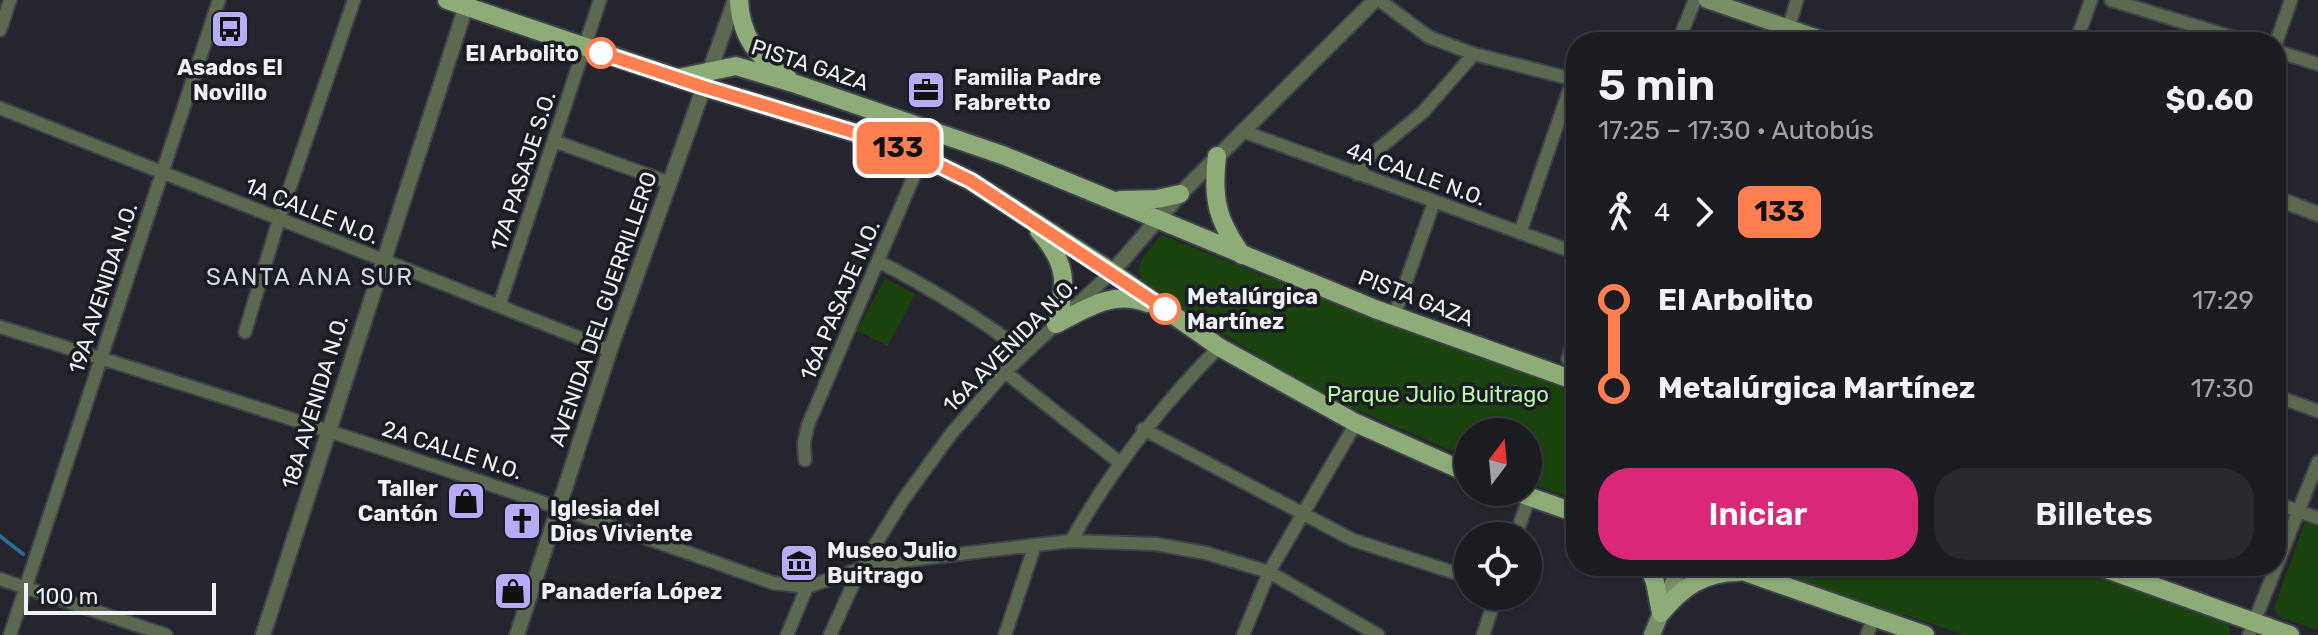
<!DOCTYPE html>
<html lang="es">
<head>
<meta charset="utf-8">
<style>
  :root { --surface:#1b1c22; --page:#28292f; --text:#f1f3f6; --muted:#a0a1a5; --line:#393a40; --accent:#db2777 }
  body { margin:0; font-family:Rubik,sans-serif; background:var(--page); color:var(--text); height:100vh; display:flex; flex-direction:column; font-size:30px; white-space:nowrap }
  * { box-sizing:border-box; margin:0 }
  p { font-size:26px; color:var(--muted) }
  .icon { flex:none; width:44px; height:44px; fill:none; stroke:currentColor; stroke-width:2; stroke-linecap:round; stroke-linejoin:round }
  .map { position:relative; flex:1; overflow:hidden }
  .panel { position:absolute; left:1566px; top:32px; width:720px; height:544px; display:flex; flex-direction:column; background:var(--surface); border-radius:32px; box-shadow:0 2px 6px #0004,0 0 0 2px var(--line) }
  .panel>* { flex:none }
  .badge { padding:0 16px; border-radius:12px; font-size:28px; line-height:52px }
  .needle { width:52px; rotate:16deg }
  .buttons { position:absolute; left:1454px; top:418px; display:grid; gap:16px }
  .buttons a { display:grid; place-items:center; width:88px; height:88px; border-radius:50%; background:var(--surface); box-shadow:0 2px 6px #0004,0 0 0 2px var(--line); font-size:40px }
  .scale { position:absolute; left:24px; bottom:20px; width:192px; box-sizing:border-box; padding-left:8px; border:4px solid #eff1f7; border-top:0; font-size:22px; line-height:28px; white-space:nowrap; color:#eff1f7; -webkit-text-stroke:6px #1a1c24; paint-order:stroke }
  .map>.badge { position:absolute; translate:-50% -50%; box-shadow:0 0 0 4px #fff }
  .legs { display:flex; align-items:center; gap:12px; height:88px; padding:0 32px; font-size:26px }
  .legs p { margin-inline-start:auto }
  .head { display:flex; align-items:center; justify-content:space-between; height:136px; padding:0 32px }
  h1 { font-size:44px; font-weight:600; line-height:60px }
  .button { display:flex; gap:16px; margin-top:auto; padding:16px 32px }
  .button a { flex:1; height:92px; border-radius:32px; background:var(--accent); color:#fff; font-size:32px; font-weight:600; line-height:92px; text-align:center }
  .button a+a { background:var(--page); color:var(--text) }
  ul { padding:0 32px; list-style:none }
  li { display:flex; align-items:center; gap:28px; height:88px; font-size:30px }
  li i { display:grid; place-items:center; width:12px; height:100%; margin:0 10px; background:currentColor }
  li i::after { content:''; width:20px; height:20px; margin:-10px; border:6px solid; border-radius:50%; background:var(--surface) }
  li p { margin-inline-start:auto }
  li:first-child i { background:linear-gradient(#0000 50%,currentColor 0) }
  li:last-child i { background:linear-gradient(currentColor 50%,#0000 0) }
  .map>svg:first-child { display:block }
  .green { fill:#1b430d }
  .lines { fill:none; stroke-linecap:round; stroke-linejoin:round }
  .stream { stroke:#2c6a96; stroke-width:4 }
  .minor-casing { stroke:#40424a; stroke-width:16 }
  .tertiary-casing { stroke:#40424a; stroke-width:18 }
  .secondary-casing { stroke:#40424a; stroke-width:20 }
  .primary-casing { stroke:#40424a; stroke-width:22 }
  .minor { stroke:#5b6950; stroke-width:12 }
  .tertiary { stroke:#5b6950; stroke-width:14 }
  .secondary { stroke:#788f67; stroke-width:16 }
  .primary { stroke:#8eac78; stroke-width:18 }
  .line-1-casing { stroke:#fff; stroke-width:18 }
  .line-1 { stroke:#ff7f50; stroke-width:12 }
  .stop-1-dot { fill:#fff; stroke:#ff7f50; stroke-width:4 }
  .labels { text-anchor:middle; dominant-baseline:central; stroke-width:7; stroke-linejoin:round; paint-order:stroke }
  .stop-label { font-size:22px; font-weight:bold; fill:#eff1f7; stroke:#1a1c24; text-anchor:end }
  .street-label { font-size:22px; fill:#eff1f7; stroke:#1a1c24 }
  .poi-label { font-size:22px; font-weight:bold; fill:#eff1f7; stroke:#1a1c24; text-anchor:start }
  .park-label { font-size:22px; fill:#b8f7a6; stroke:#1a1c24 }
  .neighbourhood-label { font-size:24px; letter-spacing:2px; fill:#d4d7e3; stroke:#1a1c24 }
</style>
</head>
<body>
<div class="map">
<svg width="2318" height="635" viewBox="0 0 2318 635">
  <rect width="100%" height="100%" fill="#24252e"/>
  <!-- green -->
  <path class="green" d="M1161,235L1376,320L1576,391V499L1528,483V432H1468V458L1323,395L1156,293C1124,271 1143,259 1161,235Z
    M885,278L915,294L888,346L857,331Z
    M2305,522L2318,526V630L2279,617L2274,608Z
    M1752,566H2065L2218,619L2229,625L2230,635H1964L1905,615L1887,616Z"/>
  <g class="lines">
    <!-- stream -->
    <path class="stream" d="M0,536L23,554"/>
    <defs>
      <path id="minor" d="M1379,0L1429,37L1474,54L1576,80
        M2111,0L2248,42
        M1789,26L1797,0
        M0,30L10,0
        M1678,42L1695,0
        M2076,42L2091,0
        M2276,43L2291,0
        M2276,51L2318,64
        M0,108L610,350
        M1242,131L1576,253
        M554,141L670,183
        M1357,174L1370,156L1423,112L1474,54
        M1520,233L1573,79
        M878,261C930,288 978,317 1025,353
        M499,306L600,0
        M1394,316L1434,202
        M0,327C260,407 517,491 773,583L807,587L860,569L909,560L1035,545L1071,541L1155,544L1206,553L1269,572L1378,635
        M245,332L279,219L354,0
        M1568,359L1576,334
        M1005,372L1119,462
        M2276,396L2318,411
        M1143,429L1353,540L1468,577
        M805,460L804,443L808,425L922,157
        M2276,503L2318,518
        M1516,536L1529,497
        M1071,541C1112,468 1161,406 1219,347
        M0,579L166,635
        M2149,584L2156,566
        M10,635L219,0
        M787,635L807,587
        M830,635L860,569L903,500L951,434L1005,372L1112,272
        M1005,635L1035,545
        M1243,635L1269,572L1356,423
        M1483,635L1496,596
        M1867,635L1874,617
        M2249,635L2318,462"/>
      <path id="tertiary" d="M2276,198L2318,214
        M1112,272L1180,194L1375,0
        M263,635L468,0
        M517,635L610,350L735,0"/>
      <path id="secondary" d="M1707,0L1830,42
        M1652,635L1680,566"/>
      <path id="primary" d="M447,0L704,87L869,137L922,157L971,181L1112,272L1219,347L1356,423L1468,473
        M739,0C741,38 757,56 788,78
        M678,78L736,66L796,84L1005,156L1375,309L1576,381
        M1217,156C1212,199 1217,220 1242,255
        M1120,200L1157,199L1180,194
        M1039,231C1068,264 1067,284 1056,324
        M1056,324C1088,308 1111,290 1148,303
        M1516,492L1576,513
        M1649,566L1655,582L1661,613
        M1728,566L1925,635
        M2098,566L2290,635
        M1661,613C1683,587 1703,572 1739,572"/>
    </defs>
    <!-- minor casing -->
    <use href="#minor" class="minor-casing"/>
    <!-- tertiary casing -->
    <use href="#tertiary" class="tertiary-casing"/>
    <!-- secondary casing -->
    <use href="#secondary" class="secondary-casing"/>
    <!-- primary casing -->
    <use href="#primary" class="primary-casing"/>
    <!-- minor -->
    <use href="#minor" class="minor"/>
    <!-- tertiary -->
    <use href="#tertiary" class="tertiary"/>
    <!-- secondary -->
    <use href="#secondary" class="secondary"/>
    <!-- primary -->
    <use href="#primary" class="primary"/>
  </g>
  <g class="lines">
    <defs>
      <path id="line-1" d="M601,53L704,87L869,137L922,157L971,181L1165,309"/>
    </defs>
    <!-- line-1 casing -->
    <use href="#line-1" class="line-1-casing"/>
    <!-- line-1 -->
    <use href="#line-1" class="line-1"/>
  </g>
  <!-- icons -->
  <defs>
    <symbol id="bus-square" viewBox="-11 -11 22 22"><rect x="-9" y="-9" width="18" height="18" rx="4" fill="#b9abf7" stroke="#1a1c24"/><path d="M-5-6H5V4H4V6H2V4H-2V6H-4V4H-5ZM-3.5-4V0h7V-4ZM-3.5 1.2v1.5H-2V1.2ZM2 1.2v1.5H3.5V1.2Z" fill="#111"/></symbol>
    <symbol id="office-square" viewBox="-11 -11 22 22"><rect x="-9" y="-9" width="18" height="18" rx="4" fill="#b9abf7" stroke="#1a1c24"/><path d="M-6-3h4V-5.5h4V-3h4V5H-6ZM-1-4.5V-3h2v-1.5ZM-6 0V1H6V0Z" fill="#111"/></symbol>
    <symbol id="shop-square" viewBox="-11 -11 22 22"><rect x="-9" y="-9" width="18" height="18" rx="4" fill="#b9abf7" stroke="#1a1c24"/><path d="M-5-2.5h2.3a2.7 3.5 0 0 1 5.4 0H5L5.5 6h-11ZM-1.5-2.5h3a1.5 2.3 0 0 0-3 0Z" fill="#111"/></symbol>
    <symbol id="church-square" viewBox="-11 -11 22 22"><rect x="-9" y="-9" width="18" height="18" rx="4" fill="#b9abf7" stroke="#1a1c24"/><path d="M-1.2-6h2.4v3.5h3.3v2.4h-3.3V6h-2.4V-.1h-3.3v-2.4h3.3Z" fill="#111"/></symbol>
    <symbol id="museum-square" viewBox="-11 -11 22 22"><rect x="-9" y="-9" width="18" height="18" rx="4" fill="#b9abf7" stroke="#1a1c24"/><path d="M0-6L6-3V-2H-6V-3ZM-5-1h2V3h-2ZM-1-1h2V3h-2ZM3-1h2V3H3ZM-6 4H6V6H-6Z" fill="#111"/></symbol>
  </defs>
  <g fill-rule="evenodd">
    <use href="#bus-square" x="208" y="7" width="44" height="44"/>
    <use href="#office-square" x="904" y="68" width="44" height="44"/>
    <use href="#shop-square" x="444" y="479" width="44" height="44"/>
    <use href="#church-square" x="500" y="499" width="44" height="44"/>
    <use href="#museum-square" x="777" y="541" width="44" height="44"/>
    <use href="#shop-square" x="491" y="569" width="44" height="44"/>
  </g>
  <!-- markers -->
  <g class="stop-1-dot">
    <circle cx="601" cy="53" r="14"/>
    <circle cx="1165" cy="309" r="14"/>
  </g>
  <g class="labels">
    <!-- stop labels -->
    <g class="stop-label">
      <text x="579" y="53">El Arbolito</text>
      <text x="1187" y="296" text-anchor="start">Metalúrgica<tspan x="1187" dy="25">Martínez</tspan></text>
    </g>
    <!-- street labels -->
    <g class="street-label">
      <text transform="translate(810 65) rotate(18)">PISTA GAZA</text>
      <text transform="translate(523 171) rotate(-72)">17A PASAJE S.O.</text>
      <text transform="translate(1416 174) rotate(20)">4A CALLE N.O.</text>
      <text transform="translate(312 211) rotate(22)">1A CALLE N.O.</text>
      <text transform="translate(103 288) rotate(-72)">19A AVENIDA N.O.</text>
      <text transform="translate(1416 298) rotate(21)">PISTA GAZA</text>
      <text transform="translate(840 300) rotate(-67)">16A PASAJE N.O.</text>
      <text transform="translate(603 309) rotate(-71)">AVENIDA DEL GUERRILLERO</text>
      <text transform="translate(1010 345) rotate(-45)">16A AVENIDA N.O.</text>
      <text transform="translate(315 402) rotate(-73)">18A AVENIDA N.O.</text>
      <text transform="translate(452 450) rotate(18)">2A CALLE N.O.</text>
    </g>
    <!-- poi labels -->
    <g class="poi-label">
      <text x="230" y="67" text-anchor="middle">Asados El<tspan x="230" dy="25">Novillo</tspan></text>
      <text x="954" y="77">Familia Padre<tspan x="954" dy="25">Fabretto</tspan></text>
      <text x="438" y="488" text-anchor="end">Taller<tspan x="438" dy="25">Cantón</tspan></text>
      <text x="550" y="508">Iglesia del<tspan x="550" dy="25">Dios Viviente</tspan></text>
      <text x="827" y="550">Museo Julio<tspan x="827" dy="25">Buitrago</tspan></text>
      <text x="541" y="591">Panadería López</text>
    </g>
    <!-- park labels -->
    <g class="park-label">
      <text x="1438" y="394">Parque Julio Buitrago</text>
    </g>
    <!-- neighbourhood labels -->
    <g class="neighbourhood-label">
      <text x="310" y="277">SANTA ANA SUR</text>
    </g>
  </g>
</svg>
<div class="buttons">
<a><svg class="needle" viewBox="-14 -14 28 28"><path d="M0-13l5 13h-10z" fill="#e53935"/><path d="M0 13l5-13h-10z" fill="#a0a1a5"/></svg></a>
<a><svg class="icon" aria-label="locate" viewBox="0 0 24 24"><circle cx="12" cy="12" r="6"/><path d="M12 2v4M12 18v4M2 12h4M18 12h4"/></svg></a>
</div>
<div class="scale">100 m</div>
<b class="badge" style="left:898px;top:148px;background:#ff7f50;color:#111">133</b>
<section class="panel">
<div class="head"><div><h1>5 min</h1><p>17:25 – 17:30 · Autobús</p></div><b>$0.60</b></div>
<div class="legs"><svg class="icon" aria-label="walk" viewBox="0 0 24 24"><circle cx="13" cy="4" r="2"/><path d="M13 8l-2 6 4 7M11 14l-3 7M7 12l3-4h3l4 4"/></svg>4<svg class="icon" aria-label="forward" viewBox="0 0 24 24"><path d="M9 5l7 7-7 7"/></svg><b class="badge" style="background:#ff7f50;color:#111">133</b></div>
<ul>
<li><i style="color:#ff7f50"></i><b>El Arbolito</b><p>17:29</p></li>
<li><i style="color:#ff7f50"></i><b>Metalúrgica Martínez</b><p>17:30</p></li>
</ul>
<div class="button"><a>Iniciar</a><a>Billetes</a></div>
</section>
</div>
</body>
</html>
